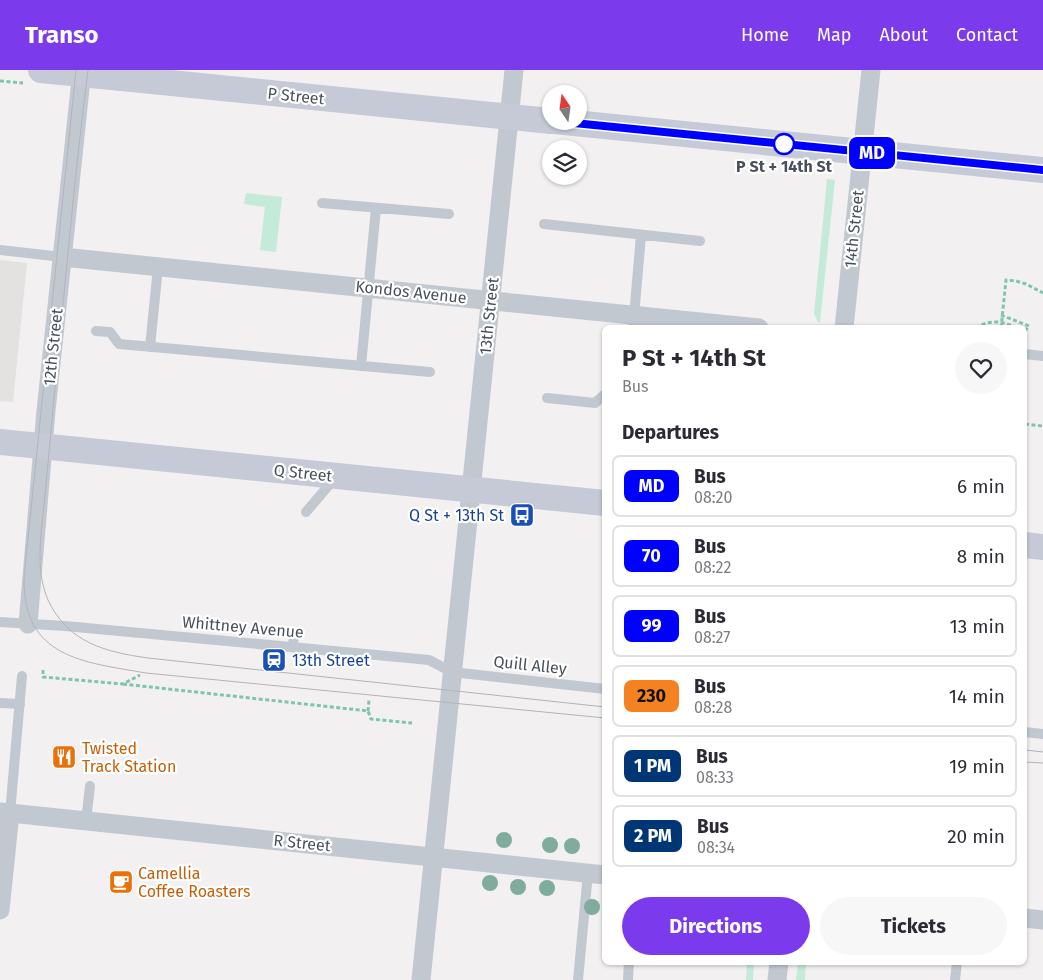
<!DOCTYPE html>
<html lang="en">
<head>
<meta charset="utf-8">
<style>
  :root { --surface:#fff; --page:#f7f7f7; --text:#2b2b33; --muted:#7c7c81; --line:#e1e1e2; --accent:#7c3aed }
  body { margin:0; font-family:"Fira Sans",sans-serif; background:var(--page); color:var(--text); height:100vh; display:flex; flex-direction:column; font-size:19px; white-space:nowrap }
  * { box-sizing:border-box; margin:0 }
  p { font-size:16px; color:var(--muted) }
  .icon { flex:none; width:28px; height:28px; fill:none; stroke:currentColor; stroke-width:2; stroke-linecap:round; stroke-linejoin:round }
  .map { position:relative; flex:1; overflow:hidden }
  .sheet { position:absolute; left:602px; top:255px; width:425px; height:640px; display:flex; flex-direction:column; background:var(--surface); border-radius:8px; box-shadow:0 1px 4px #0004 }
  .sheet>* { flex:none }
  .badge { padding:0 10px; border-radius:8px; font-size:18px; line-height:32px }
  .needle { width:32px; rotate:347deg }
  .buttons { position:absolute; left:542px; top:15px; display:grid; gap:10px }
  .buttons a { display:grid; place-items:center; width:45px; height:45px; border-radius:50%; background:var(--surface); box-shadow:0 1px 4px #0004; font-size:25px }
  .map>.badge { position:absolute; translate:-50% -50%; box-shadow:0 0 0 2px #fff }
  h2 { padding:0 20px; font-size:19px; line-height:45px }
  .round { display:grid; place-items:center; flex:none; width:52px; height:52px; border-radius:26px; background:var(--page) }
  .head { display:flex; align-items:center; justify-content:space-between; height:85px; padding:0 20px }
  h1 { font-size:24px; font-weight:700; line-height:38px }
  .cta { display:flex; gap:10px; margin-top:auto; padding:10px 20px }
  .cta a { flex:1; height:58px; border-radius:30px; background:var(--accent); color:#fff; font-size:20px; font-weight:700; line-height:58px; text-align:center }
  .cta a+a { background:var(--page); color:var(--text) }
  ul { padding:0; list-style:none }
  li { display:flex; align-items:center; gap:15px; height:62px; margin:0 10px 8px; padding:0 10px; border:2px solid var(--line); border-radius:8px }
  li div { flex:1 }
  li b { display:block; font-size:19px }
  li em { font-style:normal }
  li .badge { min-width:55px; font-weight:700; text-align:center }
  header { display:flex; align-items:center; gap:30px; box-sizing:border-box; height:70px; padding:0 25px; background:var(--accent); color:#fff }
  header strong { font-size:24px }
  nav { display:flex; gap:28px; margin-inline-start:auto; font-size:18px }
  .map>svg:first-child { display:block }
  .education { fill:#e3e2e1 }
  .green { fill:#c4ead9 }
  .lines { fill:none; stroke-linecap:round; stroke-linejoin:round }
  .path { stroke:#7fc5ad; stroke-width:3; stroke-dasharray:4 2.5; stroke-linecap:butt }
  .lane { stroke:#c2c8d0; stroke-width:10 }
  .street { stroke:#c2c8d0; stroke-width:19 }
  .secondary { stroke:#c5cad6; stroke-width:26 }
  .tram { stroke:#b3b4b9; stroke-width:1 }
  .tree { fill:#80ac9d }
  .line-casing { stroke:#fff; stroke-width:11 }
  .line { stroke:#00f; stroke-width:8 }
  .stop-dot { fill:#fff; stroke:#00f; stroke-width:2.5 }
  .labels { text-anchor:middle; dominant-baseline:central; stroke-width:4.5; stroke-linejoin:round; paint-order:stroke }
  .street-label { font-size:16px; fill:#4a505b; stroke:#fff }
  .stop-label { font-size:16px; font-weight:bold; fill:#4a505b; stroke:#fff }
  .transit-label { font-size:16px; fill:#164399; stroke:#fff; text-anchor:end }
  .food-label { font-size:16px; fill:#c56008; stroke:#fff; text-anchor:start }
</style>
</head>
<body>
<header>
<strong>Transo</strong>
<nav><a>Home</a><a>Map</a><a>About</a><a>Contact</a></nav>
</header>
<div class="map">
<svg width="1043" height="910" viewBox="0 0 1043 910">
  <rect width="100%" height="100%" fill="#f2f0f0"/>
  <!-- education -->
  <path class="education" d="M0,190L27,193L13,332L0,331Z"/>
  <!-- green -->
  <path class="green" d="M827,109L835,110L820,252H818L814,244Z
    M246,123L282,127L276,182L260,180L265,137L244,134Z
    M747,893H754L753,910H746Z
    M798,893H806L805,910H796Z"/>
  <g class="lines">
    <!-- path -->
    <path class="path" d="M0,11L23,13
      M1001,245L1029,256L1025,261
      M976,258C989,249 1004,251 1017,258
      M1001,258L1006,210L1016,211L1026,214L1043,223
      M1025,354L1043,356
      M43,600V607L123,614L140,605
      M123,614L368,641L371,649L412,653
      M368,641L369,630"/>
    <!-- lane -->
    <path class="lane" d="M322,133L449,144
      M544,154L700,171
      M0,180L62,187
      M633,258L641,165
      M96,261L110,262L119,274L430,302
      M150,277L158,197
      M1025,284L1043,286
      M361,296L376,138
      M547,328L595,333L605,324
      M306,442L335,408
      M0,552L65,556L419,589L429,590L452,602L605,619
      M293,577L294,563
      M0,633L20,634
      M1025,662L1043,664
      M10,743L22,606
      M86,751L90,716
      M578,910L588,803
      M628,910L629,892
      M955,910L957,892"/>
    <!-- street -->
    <path class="street" d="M62,187L759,258
      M844,258L871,0
      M28,554L46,341L82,0
      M0,742L605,805
      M0,840L10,743
      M1025,848L1043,850
      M421,910L514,0
      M777,910L779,892"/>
    <!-- secondary -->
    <path class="secondary" d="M41,0L551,51
      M554,51L1043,100
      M0,372L605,433
      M1025,475L1043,477"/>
    <!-- tram -->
    <path class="tram" d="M76,0L24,508C23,588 83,592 146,603L605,648
      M88,0C74,109 65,218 54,328C51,360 48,393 45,426C42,459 34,498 48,530C68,573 106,582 148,588L605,637
      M1025,680L1043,682
      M1025,692L1043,693"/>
  </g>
  <!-- trees -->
  <g class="tree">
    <circle cx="504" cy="770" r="8"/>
    <circle cx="550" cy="775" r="8"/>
    <circle cx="572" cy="776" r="8"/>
    <circle cx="490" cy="813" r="8"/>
    <circle cx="518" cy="817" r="8"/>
    <circle cx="547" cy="818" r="8"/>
    <circle cx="592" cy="837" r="8"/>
  </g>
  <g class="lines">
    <defs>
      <path id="line" d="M554,51L1043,100"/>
    </defs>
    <!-- line casing -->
    <use href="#line" class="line-casing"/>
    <!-- line -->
    <use href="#line" class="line"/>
  </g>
  <!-- icons -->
  <defs>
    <symbol id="bus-square" viewBox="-11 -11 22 22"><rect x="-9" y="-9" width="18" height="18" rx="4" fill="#1a4fb4" stroke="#fff"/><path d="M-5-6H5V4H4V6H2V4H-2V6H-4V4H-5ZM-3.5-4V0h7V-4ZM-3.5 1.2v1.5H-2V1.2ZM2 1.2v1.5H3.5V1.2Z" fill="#fff"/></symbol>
    <symbol id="station-square" viewBox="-11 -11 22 22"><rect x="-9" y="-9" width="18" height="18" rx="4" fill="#1a4fb4" stroke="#fff"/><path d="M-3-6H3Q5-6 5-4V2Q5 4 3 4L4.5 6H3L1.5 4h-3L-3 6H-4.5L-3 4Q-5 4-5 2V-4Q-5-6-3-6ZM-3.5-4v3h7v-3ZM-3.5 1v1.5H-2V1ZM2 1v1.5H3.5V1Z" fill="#fff"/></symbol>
    <symbol id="restaurant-square" viewBox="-11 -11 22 22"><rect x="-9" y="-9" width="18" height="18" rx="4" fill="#e8710a" stroke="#fff"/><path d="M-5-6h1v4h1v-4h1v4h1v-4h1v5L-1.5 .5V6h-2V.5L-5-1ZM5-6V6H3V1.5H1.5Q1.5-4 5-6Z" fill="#fff"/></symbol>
    <symbol id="cafe-square" viewBox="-11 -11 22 22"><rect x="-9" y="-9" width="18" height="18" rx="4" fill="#e8710a" stroke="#fff"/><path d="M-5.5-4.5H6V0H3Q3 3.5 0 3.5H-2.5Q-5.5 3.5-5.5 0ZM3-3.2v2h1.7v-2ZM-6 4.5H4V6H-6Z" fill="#fff"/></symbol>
  </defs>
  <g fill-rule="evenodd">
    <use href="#bus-square" x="508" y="431" width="28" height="28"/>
    <use href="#station-square" x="260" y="576" width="28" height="28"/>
    <use href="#restaurant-square" x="50" y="673" width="28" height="28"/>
    <use href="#cafe-square" x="107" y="798" width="28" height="28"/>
  </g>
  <!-- markers -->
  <circle class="stop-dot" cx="784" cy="74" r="10"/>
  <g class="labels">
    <!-- street labels -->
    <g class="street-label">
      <text transform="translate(296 26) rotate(6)">P Street</text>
      <text transform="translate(854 159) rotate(-84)">14th Street</text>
      <text transform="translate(411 222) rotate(6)">Kondos Avenue</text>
      <text transform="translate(489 246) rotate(-84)">13th Street</text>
      <text transform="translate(53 277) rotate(-84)">12th Street</text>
      <text transform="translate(303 403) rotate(6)">Q Street</text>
      <text transform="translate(243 557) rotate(5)">Whittney Avenue</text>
      <text transform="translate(530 595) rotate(6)">Quill Alley</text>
      <text transform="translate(302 773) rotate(6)">R Street</text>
    </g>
    <!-- stop labels -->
    <g class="stop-label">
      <text x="784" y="96">P St + 14th St</text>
    </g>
    <!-- transit labels -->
    <g class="transit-label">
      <text x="504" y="445">Q St + 13th St</text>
      <text x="292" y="590" text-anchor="start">13th Street</text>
    </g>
    <!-- food labels -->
    <g class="food-label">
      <text x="82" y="678">Twisted<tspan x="82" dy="18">Track Station</tspan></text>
      <text x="138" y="803">Camellia<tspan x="138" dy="18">Coffee Roasters</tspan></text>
    </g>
  </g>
</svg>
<div class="buttons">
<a><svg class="needle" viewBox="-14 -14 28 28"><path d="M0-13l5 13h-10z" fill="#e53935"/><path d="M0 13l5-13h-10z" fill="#7c7c81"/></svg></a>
<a><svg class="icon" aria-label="layers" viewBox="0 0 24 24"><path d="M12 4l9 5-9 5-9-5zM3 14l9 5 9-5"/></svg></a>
</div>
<b class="badge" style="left:872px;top:83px;background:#00f;color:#fff">MD</b>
<section class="sheet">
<div class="head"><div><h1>P St + 14th St</h1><p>Bus</p></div><a class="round"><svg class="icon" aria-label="heart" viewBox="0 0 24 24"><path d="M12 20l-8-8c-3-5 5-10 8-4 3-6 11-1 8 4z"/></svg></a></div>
<h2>Departures</h2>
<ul>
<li><span class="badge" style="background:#00f;color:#fff">MD</span><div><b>Bus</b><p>08:20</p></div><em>6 min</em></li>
<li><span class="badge" style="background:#00f;color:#fff">70</span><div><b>Bus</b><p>08:22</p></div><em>8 min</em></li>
<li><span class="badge" style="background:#00f;color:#fff">99</span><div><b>Bus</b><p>08:27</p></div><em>13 min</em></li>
<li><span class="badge" style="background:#f58220;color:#111">230</span><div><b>Bus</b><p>08:28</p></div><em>14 min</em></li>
<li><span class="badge" style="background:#003676;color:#fff">1 PM</span><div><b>Bus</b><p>08:33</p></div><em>19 min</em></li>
<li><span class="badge" style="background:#003676;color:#fff">2 PM</span><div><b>Bus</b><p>08:34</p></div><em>20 min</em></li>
</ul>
<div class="cta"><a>Directions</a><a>Tickets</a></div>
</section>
</div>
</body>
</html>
